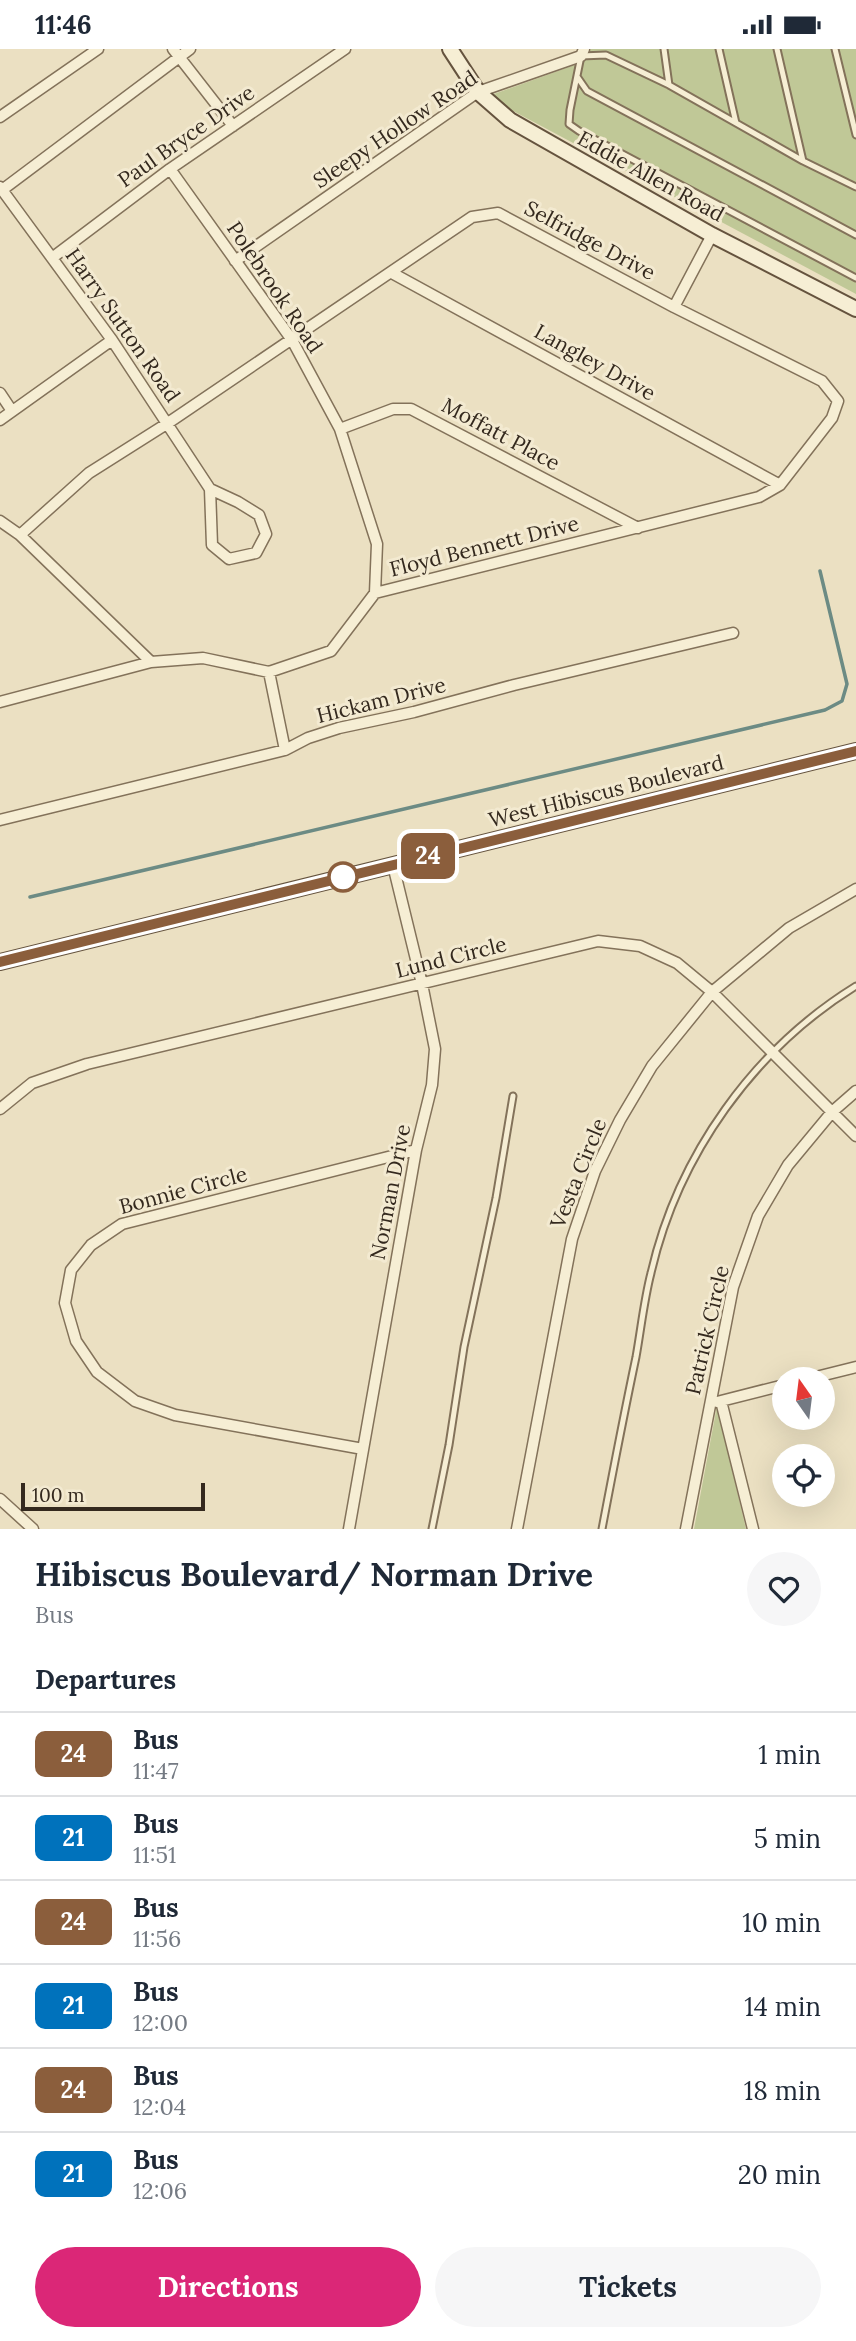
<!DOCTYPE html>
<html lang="en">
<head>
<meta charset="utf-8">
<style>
  :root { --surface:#fff; --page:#f6f6f7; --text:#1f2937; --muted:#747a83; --line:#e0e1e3; --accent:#db2777 }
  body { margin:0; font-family:Lora,serif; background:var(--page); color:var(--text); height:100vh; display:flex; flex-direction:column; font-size:26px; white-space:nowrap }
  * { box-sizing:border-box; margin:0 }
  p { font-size:23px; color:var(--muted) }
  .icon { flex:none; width:38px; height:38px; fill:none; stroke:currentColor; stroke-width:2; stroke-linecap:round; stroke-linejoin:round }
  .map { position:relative; height:1480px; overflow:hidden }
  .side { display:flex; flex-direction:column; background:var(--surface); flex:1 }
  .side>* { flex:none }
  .badge { padding:0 14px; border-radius:10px; font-size:24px; line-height:46px }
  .needle { width:46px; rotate:346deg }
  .controls { position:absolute; left:772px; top:1318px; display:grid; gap:14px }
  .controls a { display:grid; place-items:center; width:63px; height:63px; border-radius:50%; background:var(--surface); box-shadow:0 7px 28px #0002; font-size:35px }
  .scale { position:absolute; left:21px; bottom:18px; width:184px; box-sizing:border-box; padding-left:7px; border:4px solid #34291e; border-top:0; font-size:19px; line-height:24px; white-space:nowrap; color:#34291e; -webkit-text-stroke:5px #f3ead1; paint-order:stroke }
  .map>.badge { position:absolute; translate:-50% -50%; box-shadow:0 0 0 4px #fff }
  h2 { padding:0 35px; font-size:26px; line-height:63px }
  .round { display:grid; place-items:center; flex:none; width:74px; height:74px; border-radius:37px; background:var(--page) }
  .overview { display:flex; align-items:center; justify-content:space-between; height:119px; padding:0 35px }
  h1 { font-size:33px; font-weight:700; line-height:52px }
  .button { display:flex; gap:14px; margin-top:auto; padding:14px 35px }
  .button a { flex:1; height:80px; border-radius:42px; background:var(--accent); color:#fff; font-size:28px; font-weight:700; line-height:80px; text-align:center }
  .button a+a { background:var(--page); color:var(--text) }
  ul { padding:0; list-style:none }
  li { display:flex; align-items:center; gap:21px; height:84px; padding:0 35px; border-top:2px solid var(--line) }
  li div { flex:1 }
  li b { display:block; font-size:26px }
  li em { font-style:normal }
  li .badge { min-width:77px; font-weight:700; text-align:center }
  .status { display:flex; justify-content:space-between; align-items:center; height:49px; padding:0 35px; background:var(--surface); direction:ltr }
  .status svg { height:19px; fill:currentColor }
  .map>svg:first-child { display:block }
  .green { fill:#c0c897 }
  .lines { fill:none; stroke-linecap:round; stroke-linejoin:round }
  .stream { stroke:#6c8b84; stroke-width:3.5 }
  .lane-casing { stroke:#83725a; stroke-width:9 }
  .street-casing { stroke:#83725a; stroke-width:13 }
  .secondary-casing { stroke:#65533e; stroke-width:18 }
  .lane { stroke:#f6eed4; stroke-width:5 }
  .street { stroke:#f6eed4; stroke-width:10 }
  .secondary { stroke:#f6eed4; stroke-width:14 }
  .line-casing { stroke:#fff; stroke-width:16 }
  .line { stroke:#8b5e3c; stroke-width:10 }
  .stop-dot { fill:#fff; stroke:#8b5e3c; stroke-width:3.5 }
  .labels { text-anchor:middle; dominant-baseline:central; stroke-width:6; stroke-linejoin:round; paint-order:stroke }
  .street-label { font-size:21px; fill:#34291e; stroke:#f3ead1 }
</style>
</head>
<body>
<div class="status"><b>11:46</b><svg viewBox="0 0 49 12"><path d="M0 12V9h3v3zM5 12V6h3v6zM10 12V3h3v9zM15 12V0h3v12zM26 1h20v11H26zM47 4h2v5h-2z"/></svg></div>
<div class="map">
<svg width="856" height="1480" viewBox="0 0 856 1480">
  <rect width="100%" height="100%" fill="#ebe0c2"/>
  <!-- green -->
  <path class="green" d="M591,0H856V245L504,57L491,46L583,13Z
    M717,1357L746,1480H694Z"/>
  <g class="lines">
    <!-- stream -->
    <path class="stream" d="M30,848L825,661L842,652L847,635L820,522"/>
    <defs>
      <path id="lane" d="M664,0L669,36
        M719,0L736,74
        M777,0L803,112
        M835,0L856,86
        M578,29L587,42L856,186
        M856,138L803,112L669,36L606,6L581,7L570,61L569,75L579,82L856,229
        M432,1480L449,1396L464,1298L496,1149L513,1047
        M602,1480C613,1422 624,1365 636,1308C641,1280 644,1251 651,1224C678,1106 754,1000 856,937"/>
      <path id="street" d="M173,0L233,77
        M0,68L98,0
        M170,120L292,291L340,380L377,495L375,544
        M0,138L112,291L210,440L212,496L229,510L256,504L266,485L259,466L238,453L210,440
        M2,141L190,0
        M52,209L170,120L345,0
        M235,212L478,43L581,7L584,0
        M392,224L780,436
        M674,258L712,186
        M0,344L12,362
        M0,371L112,291
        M340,380L393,360H411L638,479
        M0,472L20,486L151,613
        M269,623L285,701
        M0,653L151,613L203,609L269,623L331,602L375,544L759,448L780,436L832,369L838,352L822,332L674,258L498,164L472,168L168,374L89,424L20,486
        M0,771L285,701L308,689L339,679L414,663L514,636L733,584
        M0,1060L32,1034L87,1015L598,892L640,897L677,914L712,943L856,1087
        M808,1330L856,1318
        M721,1352L753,1480
        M717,1353L784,1336
        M363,1400L175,1366L135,1352L97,1323L76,1292L65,1254L71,1221L91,1196L122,1175L416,1101
        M0,1450L33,1480
        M349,1480L416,1101L432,1036L435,1000L422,935L393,816
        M517,1480L572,1190L595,1122L620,1071L652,1017L712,943L789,879L856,840
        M686,1480L733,1238L758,1167L788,1116L832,1063L856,1042"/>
      <path id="secondary" d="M450,0L478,43L510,71L712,186L856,260
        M0,913L856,702"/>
    </defs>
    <!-- lane casing -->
    <use href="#lane" class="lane-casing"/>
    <!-- street casing -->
    <use href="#street" class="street-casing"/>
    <!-- secondary casing -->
    <use href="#secondary" class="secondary-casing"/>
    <!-- lane -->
    <use href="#lane" class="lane"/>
    <!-- street -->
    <use href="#street" class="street"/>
    <!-- secondary -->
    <use href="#secondary" class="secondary"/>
  </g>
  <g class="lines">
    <defs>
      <path id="line" d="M0,913L856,702"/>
    </defs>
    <!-- line casing -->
    <use href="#line" class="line-casing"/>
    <!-- line -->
    <use href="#line" class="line"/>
  </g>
  <!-- markers -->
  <circle class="stop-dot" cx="343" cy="828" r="14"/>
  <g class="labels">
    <!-- street labels -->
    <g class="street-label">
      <text transform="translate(395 80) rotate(-34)">Sleepy Hollow Road</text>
      <text transform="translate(186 87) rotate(-35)">Paul Bryce Drive</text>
      <text transform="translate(651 127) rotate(29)">Eddie Allen Road</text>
      <text transform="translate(590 191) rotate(28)">Selfridge Drive</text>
      <text transform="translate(275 238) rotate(56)">Polebrook Road</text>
      <text transform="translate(123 276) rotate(55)">Harry Sutton Road</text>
      <text transform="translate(595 313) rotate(29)">Langley Drive</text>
      <text transform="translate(501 385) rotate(28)">Moffatt Place</text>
      <text transform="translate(484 497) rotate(-14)">Floyd Bennett Drive</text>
      <text transform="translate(381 651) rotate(-14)">Hickam Drive</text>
      <text transform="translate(606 742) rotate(-14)">West Hibiscus Boulevard</text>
      <text transform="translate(451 908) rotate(-14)">Lund Circle</text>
      <text transform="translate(578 1124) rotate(-68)">Vesta Circle</text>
      <text transform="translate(183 1141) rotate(-15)">Bonnie Circle</text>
      <text transform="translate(390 1143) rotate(-79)">Norman Drive</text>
      <text transform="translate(707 1281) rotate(-77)">Patrick Circle</text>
    </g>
  </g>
</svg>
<div class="controls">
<a><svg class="needle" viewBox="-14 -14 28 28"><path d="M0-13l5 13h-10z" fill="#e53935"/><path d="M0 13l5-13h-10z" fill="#747a83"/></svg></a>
<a><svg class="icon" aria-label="locate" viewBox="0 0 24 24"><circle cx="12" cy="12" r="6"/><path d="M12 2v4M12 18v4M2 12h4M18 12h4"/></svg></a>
</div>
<div class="scale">100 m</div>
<b class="badge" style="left:428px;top:807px;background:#8b5e3c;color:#fff">24</b>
</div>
<section class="side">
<div class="overview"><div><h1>Hibiscus Boulevard/ Norman Drive</h1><p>Bus</p></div><a class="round"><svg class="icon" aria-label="heart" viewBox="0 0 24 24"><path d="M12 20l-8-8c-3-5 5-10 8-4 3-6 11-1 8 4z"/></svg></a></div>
<h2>Departures</h2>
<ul>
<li><span class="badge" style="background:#8b5e3c;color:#fff">24</span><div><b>Bus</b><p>11:47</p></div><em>1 min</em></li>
<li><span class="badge" style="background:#0072bc;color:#fff">21</span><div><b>Bus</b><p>11:51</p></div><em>5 min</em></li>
<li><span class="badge" style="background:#8b5e3c;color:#fff">24</span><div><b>Bus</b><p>11:56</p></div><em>10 min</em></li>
<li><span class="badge" style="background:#0072bc;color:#fff">21</span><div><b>Bus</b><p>12:00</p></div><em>14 min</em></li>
<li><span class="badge" style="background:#8b5e3c;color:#fff">24</span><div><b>Bus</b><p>12:04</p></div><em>18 min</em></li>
<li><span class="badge" style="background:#0072bc;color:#fff">21</span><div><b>Bus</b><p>12:06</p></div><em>20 min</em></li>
</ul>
<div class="button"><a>Directions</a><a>Tickets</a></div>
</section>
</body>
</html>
